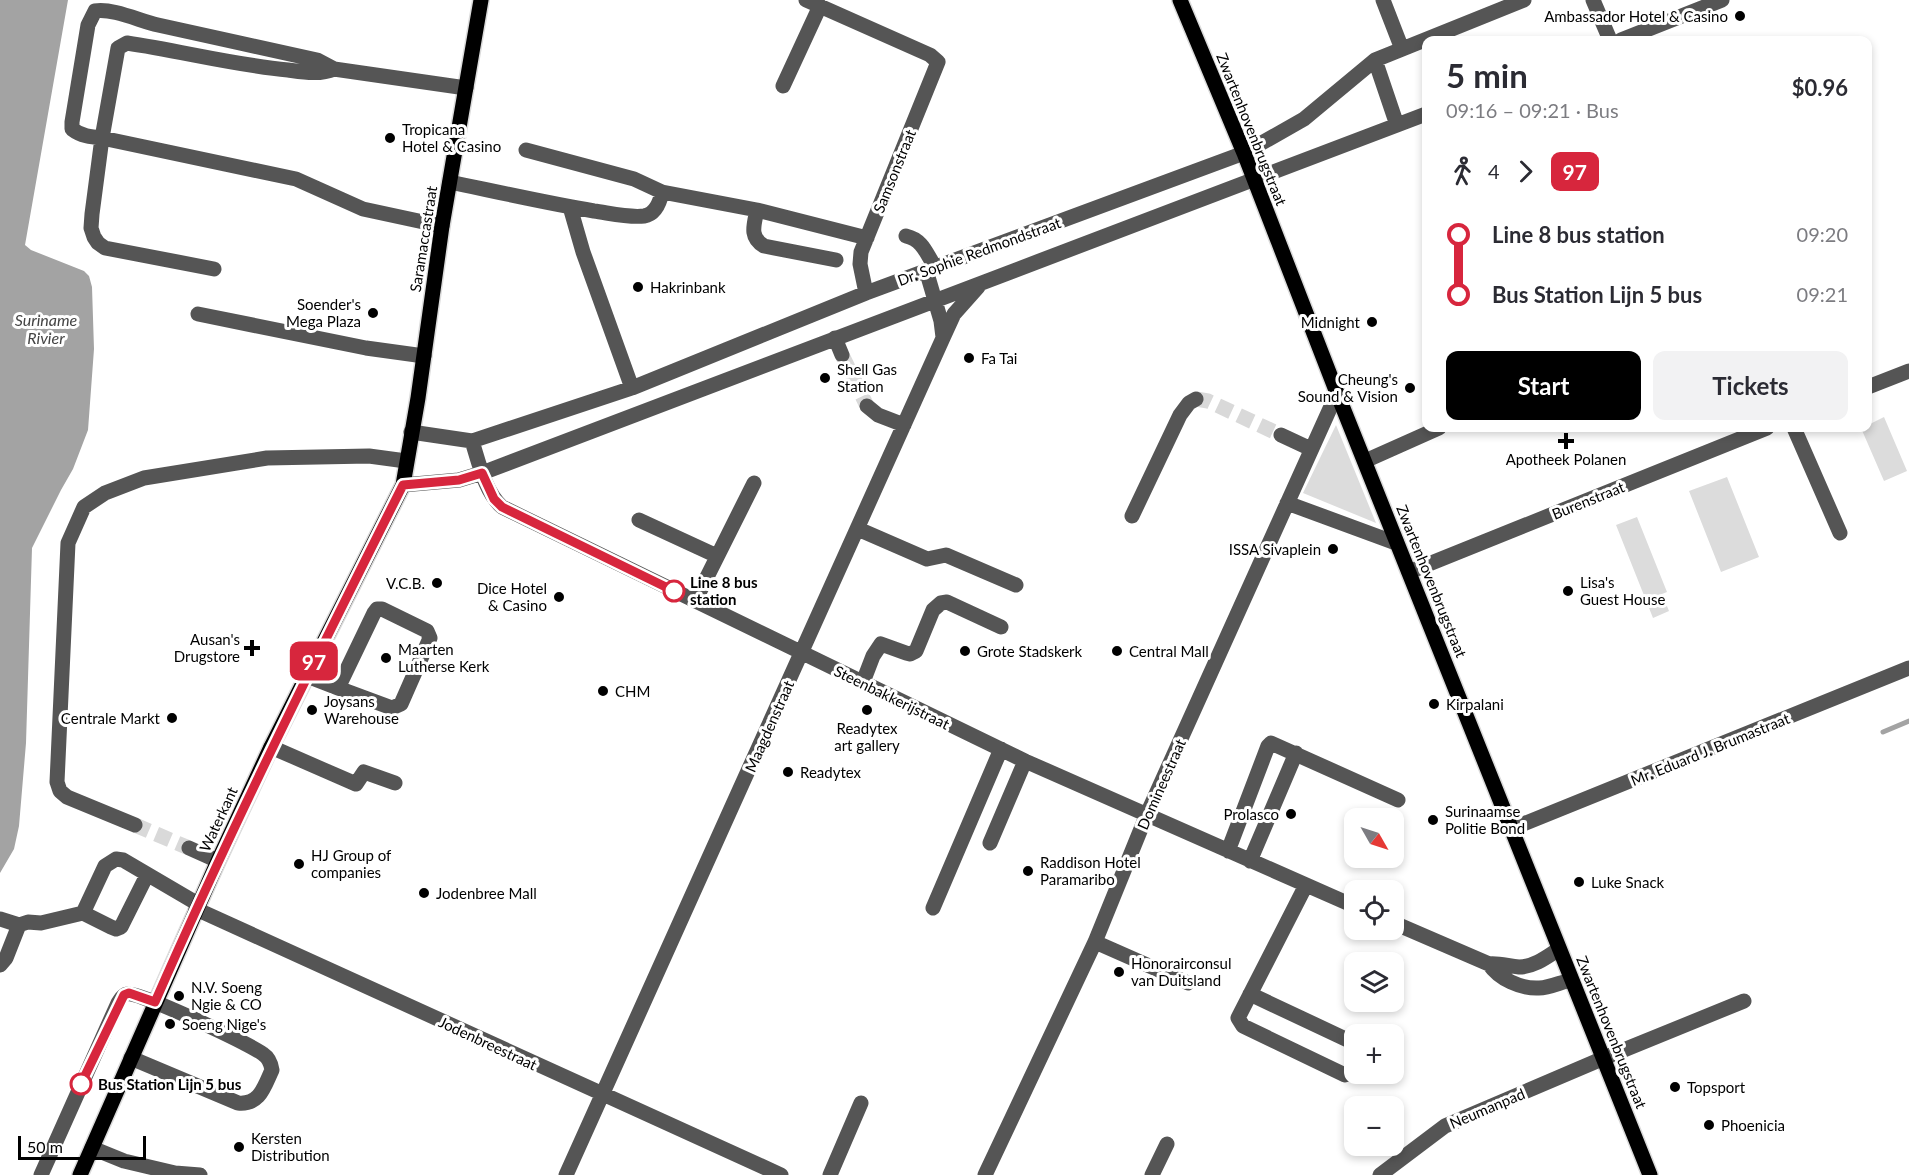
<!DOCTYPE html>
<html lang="en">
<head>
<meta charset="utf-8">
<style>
  :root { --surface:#fff; --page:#f2f2f3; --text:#2b2b33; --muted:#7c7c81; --accent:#000 }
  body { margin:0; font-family:Lato,sans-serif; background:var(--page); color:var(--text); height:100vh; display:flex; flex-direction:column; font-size:22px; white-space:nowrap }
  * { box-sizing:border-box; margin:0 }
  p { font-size:20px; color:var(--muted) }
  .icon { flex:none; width:33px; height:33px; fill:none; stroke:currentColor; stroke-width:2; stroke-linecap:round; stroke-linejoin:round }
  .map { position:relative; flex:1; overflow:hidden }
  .side { position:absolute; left:1422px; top:36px; width:450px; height:396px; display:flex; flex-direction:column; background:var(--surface); border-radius:12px; box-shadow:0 3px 9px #0003 }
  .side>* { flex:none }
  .badge { padding:0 12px; border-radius:9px; font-size:21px; line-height:39px }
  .needle { width:39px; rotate:129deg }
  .tools { position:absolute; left:1344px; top:808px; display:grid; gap:12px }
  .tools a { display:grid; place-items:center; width:60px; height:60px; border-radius:12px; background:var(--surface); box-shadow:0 3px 9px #0003; font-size:30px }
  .scale { position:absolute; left:18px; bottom:15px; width:128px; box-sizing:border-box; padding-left:6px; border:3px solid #000; border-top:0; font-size:16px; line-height:21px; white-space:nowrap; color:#000; -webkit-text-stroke:4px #fff; paint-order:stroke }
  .map>.badge { position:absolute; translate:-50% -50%; box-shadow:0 0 0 3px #fff }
  .legs { display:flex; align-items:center; gap:9px; height:66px; padding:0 24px; font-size:20px }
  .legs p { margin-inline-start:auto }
  .headline { display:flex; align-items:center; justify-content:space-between; height:102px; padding:0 24px }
  h1 { font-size:33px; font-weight:700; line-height:45px }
  .action { display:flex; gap:12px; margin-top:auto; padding:12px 24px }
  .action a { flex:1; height:69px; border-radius:12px; background:var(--accent); color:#fff; font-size:24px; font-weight:700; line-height:69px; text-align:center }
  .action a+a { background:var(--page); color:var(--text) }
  ul { padding:0 24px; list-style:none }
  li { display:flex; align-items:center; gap:21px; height:60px; font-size:22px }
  li i { display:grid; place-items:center; width:9px; height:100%; margin:0 8px; background:currentColor }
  li i::after { content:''; width:15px; height:15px; margin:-8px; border:4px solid; border-radius:50%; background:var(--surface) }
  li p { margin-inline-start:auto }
  li:first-child i { background:linear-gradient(#0000 50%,currentColor 0) }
  li:last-child i { background:linear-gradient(currentColor 50%,#0000 0) }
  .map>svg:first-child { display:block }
  .green { fill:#dcdcdc }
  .water { fill:#a3a3a3 }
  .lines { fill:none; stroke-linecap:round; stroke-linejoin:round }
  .stream { stroke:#a3a3a3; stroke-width:5 }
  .minor-tunnel { stroke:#d9d9d9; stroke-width:15; stroke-dasharray:15 8; stroke-linecap:butt }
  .major-casing { stroke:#dbdbdb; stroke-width:18 }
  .minor { stroke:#555; stroke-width:15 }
  .major { stroke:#000; stroke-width:15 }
  .line-1-casing { stroke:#fff; stroke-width:14 }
  .line-1 { stroke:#d7263d; stroke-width:9 }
  .poi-dot { fill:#000; stroke:#fff; stroke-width:2 }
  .stop-1-dot { fill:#fff; stroke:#d7263d; stroke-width:3 }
  .labels { text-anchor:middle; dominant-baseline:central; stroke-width:6; stroke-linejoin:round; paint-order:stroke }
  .poi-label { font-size:15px; fill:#000; stroke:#fff; text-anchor:start }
  .street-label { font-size:15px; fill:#000; stroke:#fff }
  .stop-label { font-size:15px; font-weight:bold; fill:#000; stroke:#fff; text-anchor:start }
  .water-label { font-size:16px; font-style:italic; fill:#444; stroke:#fff }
</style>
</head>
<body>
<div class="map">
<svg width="1909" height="1175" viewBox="0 0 1909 1175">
  <rect width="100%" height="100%" fill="#fff"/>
  <!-- green -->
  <path class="green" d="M1884,417L1907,471L1884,481L1861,428H1868V425Z
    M1336,425L1376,523L1303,493Z
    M1727,477L1759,557L1721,572L1689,491Z
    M1637,517L1667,592L1662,594L1669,611L1653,618L1616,525Z"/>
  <!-- water -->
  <path class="water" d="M0,0H68L25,245L31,250L84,271L89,276L92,287L94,349L88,430L73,469L61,490L32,548L26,743L19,826L14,849L0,873Z"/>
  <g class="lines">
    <!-- stream -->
    <path class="stream" d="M1883,732L1909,721"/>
    <!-- minor-tunnel -->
    <path class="minor-tunnel" d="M842,355L867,406
      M1196,399L1208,401L1281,435
      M135,825L189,848"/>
    <defs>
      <path id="major" d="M1180,0L1244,153L1337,393L1650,1175
        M80,1175L218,861L271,747L403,485L418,398L442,226L481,0"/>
    </defs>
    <!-- major casing -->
    <use href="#major" class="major-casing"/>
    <!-- minor -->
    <path class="minor" d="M806,0L930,55L938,62L861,252L860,264L866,293
      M1383,0L1402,49
      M1593,0L1610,40
      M1621,40L1722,0
      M1375,60L1397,125
      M334,69L466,88
      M783,86L820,6
      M526,150L634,179L662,192
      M450,182C498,192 546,203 594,211C609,213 629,218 644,216C656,214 660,202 662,192L757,210L867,238
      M570,207L583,252L632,388
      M757,210C754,225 749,237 764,246L836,260
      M906,236C923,240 926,253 935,267
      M214,269L105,248L98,243L94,237L91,228L92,214L102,138L118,48L127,43C181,51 234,65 288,70C303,72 320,75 334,69L317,60C264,48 211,37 158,25C140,21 113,8 95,11L88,25L72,122V129C81,136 91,137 102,138L296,179L363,209L442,226
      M926,270L941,321L943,337
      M198,314L366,348L424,356
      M835,338L842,355
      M1868,387L1909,371
      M867,406L878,415L904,425
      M1794,428L1840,533
      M411,432L472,441L632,388L866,293L1244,153L1304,119L1375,60L1524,0
      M1281,435L1311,449
      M472,441C479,463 485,492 502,507L1025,761L1354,906
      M1365,461L1439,428
      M403,485L459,480L482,473L1426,114
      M1287,503L1393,542L1396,541
      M1132,516L1180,415L1189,403L1196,399
      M639,520L717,556
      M858,529L927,559L946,555L1016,585
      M1409,572L1767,428
      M695,601L754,483
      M377,609H382L427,631L430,638L401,704L392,708L338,688L374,613Z
      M307,676L338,688
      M863,682L873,656L881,644L906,653L910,654L916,651L933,610L941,603L947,602L1001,627
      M271,747L356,784L364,772L395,783
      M135,825L67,797L60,791L57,782L68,543L84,507L105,493L144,478L267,458L369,456L406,461
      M1511,829L1909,668
      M990,843L1025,761
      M189,848L218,861
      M1228,851L1268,746L1271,743L1398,800
      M1250,861L1296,753
      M147,875L121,927L116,929L111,927L83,913L105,866L116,859L123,860L198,904
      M1306,885L1238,1018L1243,1026L1345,1075
      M933,908L1001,749
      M196,909L781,1175
      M0,919L19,925L28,922L41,923L83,913
      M1394,923L1489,964C1499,963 1508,966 1519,967C1534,967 1547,957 1559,949
      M1095,942L1188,983
      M1489,964C1499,979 1521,989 1539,988C1550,988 1561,982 1571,980
      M0,965L6,958L19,925
      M1250,994L1354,1043
      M92,1148L124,1161L175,1173L200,1175
      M41,1175L118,1003C121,999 122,995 127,994C139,991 249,1044 263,1054C269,1058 271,1063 272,1070C264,1087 260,1105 238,1103L131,1058
      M566,1175L943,338L954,314L978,287
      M830,1175L861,1103
      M985,1175L1095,942L1147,814L1337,393
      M1152,1175L1167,1144
      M1380,1175L1445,1126L1604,1058L1744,1001"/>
    <!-- major -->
    <use href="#major" class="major"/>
  </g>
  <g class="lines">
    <defs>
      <path id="line-1" d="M81,1084L124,995L129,993L155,1002C232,826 317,656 403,485L459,480L482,473L494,499L502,507L674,591"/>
    </defs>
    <!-- line-1 casing -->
    <use href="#line-1" class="line-1-casing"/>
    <!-- line-1 -->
    <use href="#line-1" class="line-1"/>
  </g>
  <!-- markers -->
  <g class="poi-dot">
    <circle cx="1740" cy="16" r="6"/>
    <circle cx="390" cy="138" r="6"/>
    <circle cx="638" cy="287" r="6"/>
    <circle cx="373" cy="313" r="6"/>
    <circle cx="1372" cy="322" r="6"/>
    <circle cx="969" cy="358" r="6"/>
    <circle cx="825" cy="378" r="6"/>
    <circle cx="1410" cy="388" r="6"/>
    <path d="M1563 432h6v6h6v6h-6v6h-6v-6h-6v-6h6z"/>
    <circle cx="1333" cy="549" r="6"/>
    <circle cx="437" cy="583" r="6"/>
    <circle cx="1568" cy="591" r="6"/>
    <circle cx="559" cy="597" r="6"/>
    <path d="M249 639h6v6h6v6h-6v6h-6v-6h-6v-6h6z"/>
    <circle cx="965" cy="651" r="6"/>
    <circle cx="1117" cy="651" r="6"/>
    <circle cx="386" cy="658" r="6"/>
    <circle cx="603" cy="691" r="6"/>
    <circle cx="1434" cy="704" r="6"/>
    <circle cx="312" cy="710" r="6"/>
    <circle cx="867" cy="710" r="6"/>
    <circle cx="172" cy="718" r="6"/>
    <circle cx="788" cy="772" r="6"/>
    <circle cx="1291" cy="814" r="6"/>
    <circle cx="1433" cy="820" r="6"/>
    <circle cx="299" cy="864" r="6"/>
    <circle cx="1028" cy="871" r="6"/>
    <circle cx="1579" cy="882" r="6"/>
    <circle cx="424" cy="893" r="6"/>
    <circle cx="1119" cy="972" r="6"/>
    <circle cx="179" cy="996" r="6"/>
    <circle cx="170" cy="1024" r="6"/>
    <circle cx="1675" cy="1087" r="6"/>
    <circle cx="1709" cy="1125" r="6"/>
    <circle cx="239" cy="1147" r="6"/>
  </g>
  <g class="stop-1-dot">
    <circle cx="674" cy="591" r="10"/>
    <circle cx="81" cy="1084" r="10"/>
  </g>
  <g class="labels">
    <!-- poi labels -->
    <g class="poi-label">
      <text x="1728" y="16" text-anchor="end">Ambassador Hotel &amp; Casino</text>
      <text x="402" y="129">Tropicana<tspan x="402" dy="17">Hotel &amp; Casino</tspan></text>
      <text x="650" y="287">Hakrinbank</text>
      <text x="361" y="304" text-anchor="end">Soender's<tspan x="361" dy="17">Mega Plaza</tspan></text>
      <text x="1360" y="322" text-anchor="end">Midnight</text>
      <text x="981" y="358">Fa Tai</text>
      <text x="837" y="369">Shell Gas<tspan x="837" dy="17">Station</tspan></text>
      <text x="1398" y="379" text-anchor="end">Cheung's<tspan x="1398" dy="17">Sound &amp; Vision</tspan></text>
      <text x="1566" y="459" text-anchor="middle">Apotheek Polanen</text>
      <text x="1321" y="549" text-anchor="end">ISSA Sivaplein</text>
      <text x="1580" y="582">Lisa's<tspan x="1580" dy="17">Guest House</tspan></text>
      <text x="425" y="583" text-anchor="end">V.C.B.</text>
      <text x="547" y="588" text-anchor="end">Dice Hotel<tspan x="547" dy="17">&amp; Casino</tspan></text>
      <text x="240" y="639" text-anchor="end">Ausan's<tspan x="240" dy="17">Drugstore</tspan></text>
      <text x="398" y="649">Maarten<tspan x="398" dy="17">Lutherse Kerk</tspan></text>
      <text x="977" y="651">Grote Stadskerk</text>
      <text x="1129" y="651">Central Mall</text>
      <text x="615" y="691">CHM</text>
      <text x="324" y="701">Joysans<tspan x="324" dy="17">Warehouse</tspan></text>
      <text x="1446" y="704">Kirpalani</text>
      <text x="160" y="718" text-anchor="end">Centrale Markt</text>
      <text x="867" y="728" text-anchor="middle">Readytex<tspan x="867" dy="17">art gallery</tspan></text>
      <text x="800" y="772">Readytex</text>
      <text x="1445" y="811">Surinaamse<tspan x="1445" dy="17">Politie Bond</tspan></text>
      <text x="1279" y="814" text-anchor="end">Prolasco</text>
      <text x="311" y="855">HJ Group of<tspan x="311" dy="17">companies</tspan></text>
      <text x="1040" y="862">Raddison Hotel<tspan x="1040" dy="17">Paramaribo</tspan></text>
      <text x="1591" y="882">Luke Snack</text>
      <text x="436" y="893">Jodenbree Mall</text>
      <text x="1131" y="963">Honorairconsul<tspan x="1131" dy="17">van Duitsland</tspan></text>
      <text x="191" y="987">N.V. Soeng<tspan x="191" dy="17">Ngie &amp; CO</tspan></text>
      <text x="182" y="1024">Soeng Nige's</text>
      <text x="1687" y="1087">Topsport</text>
      <text x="1721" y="1125">Phoenicia</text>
      <text x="251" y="1138">Kersten<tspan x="251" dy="17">Distribution</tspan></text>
    </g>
    <!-- street labels -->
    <g class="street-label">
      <text transform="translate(1252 129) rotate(68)">Zwartenhovenbrugstraat</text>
      <text transform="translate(894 171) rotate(-68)">Samsonstraat</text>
      <text transform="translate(423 239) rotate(-81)">Saramaccastraat</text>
      <text transform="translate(979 251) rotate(-20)">Dr. Sophie Redmondstraat</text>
      <text transform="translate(1588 500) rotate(-22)">Burenstraat</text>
      <text transform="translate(1432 581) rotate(68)">Zwartenhovenbrugstraat</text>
      <text transform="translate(892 697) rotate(26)">Steenbakkerijstraat</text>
      <text transform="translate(769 726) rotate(-66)">Maagdenstraat</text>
      <text transform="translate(1710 749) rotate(-22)">Mr. Eduard J. Brumastraat</text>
      <text transform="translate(1161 784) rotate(-66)">Domineestraat</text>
      <text transform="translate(218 819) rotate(-65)">Waterkant</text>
      <text transform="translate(1612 1032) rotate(68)">Zwartenhovenbrugstraat</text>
      <text transform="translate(488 1043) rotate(25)">Jodenbreestraat</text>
      <text transform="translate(1487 1108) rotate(-23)">Neumanpad</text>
    </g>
    <!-- stop labels -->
    <g class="stop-label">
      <text x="690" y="582">Line 8 bus<tspan x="690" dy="17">station</tspan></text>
      <text x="98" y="1084">Bus Station Lijn 5 bus</text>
    </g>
    <!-- water labels -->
    <g class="water-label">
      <text x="46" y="319">Suriname<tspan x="46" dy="18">Rivier</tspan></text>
    </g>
  </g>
</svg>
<div class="tools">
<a><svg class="needle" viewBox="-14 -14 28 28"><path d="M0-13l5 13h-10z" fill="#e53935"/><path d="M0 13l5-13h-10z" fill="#7c7c81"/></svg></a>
<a><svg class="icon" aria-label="locate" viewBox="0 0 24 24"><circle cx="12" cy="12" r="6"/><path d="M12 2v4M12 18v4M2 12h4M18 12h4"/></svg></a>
<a><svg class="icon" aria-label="layers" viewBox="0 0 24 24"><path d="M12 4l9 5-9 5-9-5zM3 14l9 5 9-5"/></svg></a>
<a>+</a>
<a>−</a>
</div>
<div class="scale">50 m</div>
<b class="badge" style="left:314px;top:661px;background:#d7263d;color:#fff">97</b>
<section class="side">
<div class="headline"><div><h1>5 min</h1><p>09:16 – 09:21 · Bus</p></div><b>$0.96</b></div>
<div class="legs"><svg class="icon" aria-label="walk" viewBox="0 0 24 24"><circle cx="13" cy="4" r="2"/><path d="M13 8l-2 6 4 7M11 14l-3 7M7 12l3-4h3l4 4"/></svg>4<svg class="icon" aria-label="forward" viewBox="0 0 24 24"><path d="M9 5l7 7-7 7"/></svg><b class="badge" style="background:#d7263d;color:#fff">97</b></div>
<ul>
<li><i style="color:#d7263d"></i><b>Line 8 bus station</b><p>09:20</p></li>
<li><i style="color:#d7263d"></i><b>Bus Station Lijn 5 bus</b><p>09:21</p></li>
</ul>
<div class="action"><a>Start</a><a>Tickets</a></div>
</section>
</div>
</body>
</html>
